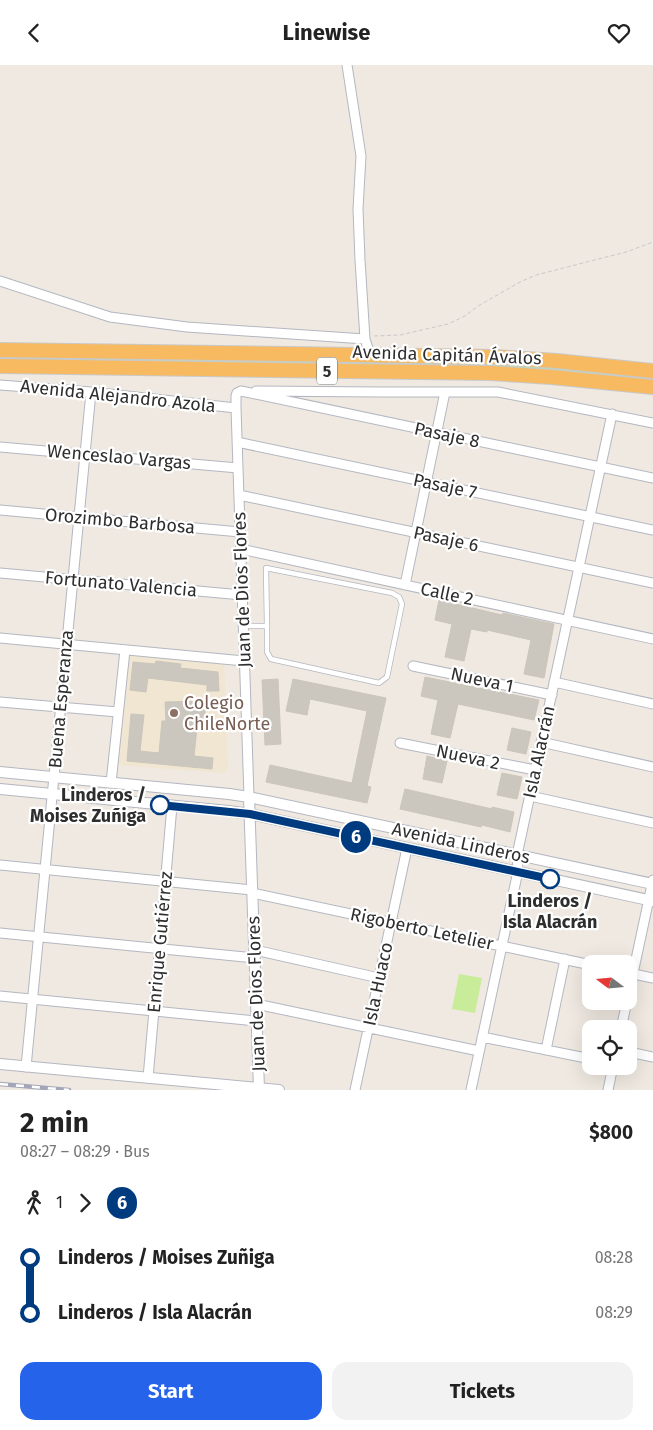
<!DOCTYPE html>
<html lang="en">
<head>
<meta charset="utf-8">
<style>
  :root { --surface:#fff; --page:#f2f2f2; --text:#222; --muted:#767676; --accent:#2563eb }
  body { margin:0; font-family:"Fira Sans",sans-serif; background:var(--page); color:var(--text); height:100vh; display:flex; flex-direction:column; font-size:19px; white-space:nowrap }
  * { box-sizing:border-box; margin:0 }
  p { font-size:16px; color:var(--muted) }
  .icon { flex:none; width:28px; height:28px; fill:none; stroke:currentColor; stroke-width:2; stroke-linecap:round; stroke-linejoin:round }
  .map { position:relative; height:1025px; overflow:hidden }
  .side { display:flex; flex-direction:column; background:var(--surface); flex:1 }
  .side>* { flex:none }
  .badge { padding:0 10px; border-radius:16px; font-size:18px; line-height:32px }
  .needle { width:32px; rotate:286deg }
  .tools { position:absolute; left:582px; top:890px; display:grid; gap:10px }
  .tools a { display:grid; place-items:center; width:55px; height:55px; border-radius:10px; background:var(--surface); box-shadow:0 5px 20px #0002; font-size:25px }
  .map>.badge { position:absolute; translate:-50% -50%; box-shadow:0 0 0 2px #fff }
  .legs { display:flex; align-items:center; gap:8px; height:55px; padding:0 20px; font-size:16px }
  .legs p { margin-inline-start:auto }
  .overview { display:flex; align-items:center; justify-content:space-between; height:85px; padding:0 20px }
  h1 { font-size:28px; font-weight:700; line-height:38px }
  .button { display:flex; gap:10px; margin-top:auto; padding:10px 20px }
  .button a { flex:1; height:58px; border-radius:15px; background:var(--accent); color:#fff; font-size:20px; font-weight:700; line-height:58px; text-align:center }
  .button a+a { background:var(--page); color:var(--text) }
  ul { padding:0 20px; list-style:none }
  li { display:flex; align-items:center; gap:18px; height:55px; font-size:19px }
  li i { display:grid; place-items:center; width:8px; height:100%; margin:0 6px; background:currentColor }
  li i::after { content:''; width:12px; height:12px; margin:-6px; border:4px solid; border-radius:50%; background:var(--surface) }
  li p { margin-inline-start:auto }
  li:first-child i { background:linear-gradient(#0000 50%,currentColor 0) }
  li:last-child i { background:linear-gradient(currentColor 50%,#0000 0) }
  header { display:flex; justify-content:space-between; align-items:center; height:65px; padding:0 20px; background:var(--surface); font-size:22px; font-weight:700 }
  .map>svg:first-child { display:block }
  .education { fill:#f0e6d1 }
  .green { fill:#b6e59e }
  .pitch { fill:#c9ec9a }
  .building { fill:#cbc7bf; stroke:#cbc5ba }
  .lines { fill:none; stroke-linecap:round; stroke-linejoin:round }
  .service-casing { stroke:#b4b7c1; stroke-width:6 }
  .minor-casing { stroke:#b4b7c1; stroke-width:11 }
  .tertiary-casing { stroke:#b4b7c1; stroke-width:12 }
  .trunk-casing { stroke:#c9c9c9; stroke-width:16 }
  .path { stroke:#c9c9c9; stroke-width:1; stroke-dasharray:4 2.5; stroke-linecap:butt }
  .service { stroke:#fff; stroke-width:4.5 }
  .minor { stroke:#fff; stroke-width:9 }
  .tertiary { stroke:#fff; stroke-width:10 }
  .trunk { stroke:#f8ba60; stroke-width:14 }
  .rail-casing { stroke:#a3a6b8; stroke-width:4.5 }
  .rail { stroke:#fff; stroke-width:2.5; stroke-dasharray:8; stroke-linecap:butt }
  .line-1-casing { stroke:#fff; stroke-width:11 }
  .line-1 { stroke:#003b80; stroke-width:8 }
  .education-dot { fill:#8d6e63; stroke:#fff; stroke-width:2 }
  .stop-1-dot { fill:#fff; stroke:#003b80; stroke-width:2.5 }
  .labels { text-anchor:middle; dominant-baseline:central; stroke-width:4.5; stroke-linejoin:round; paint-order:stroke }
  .shield { fill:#fff; stroke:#6d6d6d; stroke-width:1 }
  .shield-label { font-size:16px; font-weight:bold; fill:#2e2e2e }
  .street-label { font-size:18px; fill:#2e2e2e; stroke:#fff }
  .education-label { font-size:18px; fill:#785e54; stroke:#fff; text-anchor:start }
  .stop-label { font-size:18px; font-weight:bold; fill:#2e2e2e; stroke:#fff; text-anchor:end }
</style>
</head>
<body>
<header><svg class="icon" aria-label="back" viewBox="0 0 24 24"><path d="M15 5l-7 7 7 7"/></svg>Linewise<svg class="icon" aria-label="heart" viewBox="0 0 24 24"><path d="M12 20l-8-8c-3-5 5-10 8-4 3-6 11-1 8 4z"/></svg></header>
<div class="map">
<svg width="653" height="1025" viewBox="0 0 653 1025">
  <rect width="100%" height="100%" fill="#efe9e1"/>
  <!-- education -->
  <path class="education" d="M133,587L224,597L228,703L224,708L117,700L128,591Z"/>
  <!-- green -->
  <path class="green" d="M0,289L494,297L653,310V318L0,298Z"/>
  <!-- pitch -->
  <path class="pitch" d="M459,909L482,913L475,948L452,944Z"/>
  <!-- building -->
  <path class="building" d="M439,535L502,550L503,548L554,559L544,613L524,609L531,575L487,565V567L471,564L464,596L445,592L452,559L435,555Z
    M156,596L181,599L180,603L218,607L219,626H207V620L148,613L146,627L130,625L133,597L155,599Z
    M425,612L539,635L534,655L458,639L450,673L431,669L438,635L421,631Z
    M278,614L281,679L265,680L262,615Z
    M293,614L386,633L367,721L371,722L367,738L266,717L270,700L352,718L367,646L310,634L307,650L286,646Z
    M205,636V652L198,653L194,691L213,693L212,704L127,696L131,649L144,650L140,686L159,688L162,656H166L165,637Z
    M512,663L531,667L526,689L507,685Z
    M427,691L447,696L442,718L423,714Z
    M502,708L522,712L517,734L497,730Z
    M405,724L492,744V742L514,747L510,767L482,760L481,762L400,744Z"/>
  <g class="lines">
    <defs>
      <path id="service" d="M243,561H267V587L271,594L379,618L387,612L402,539L399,532L392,528L266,503L267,561"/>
      <path id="minor" d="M347,0L361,91L358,144L360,195L365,274L370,290
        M0,216L110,252L187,262L365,274
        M0,320L91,327L236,343
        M241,326L653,413
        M241,326L237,328L236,331V343L249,732
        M256,326L380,327H498L653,358
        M237,377L653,465
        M0,382L238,403
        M239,430L653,518
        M0,445L240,467
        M241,484L653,574
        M0,508L242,530
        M405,520L445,327
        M0,573L244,596
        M413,601L552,630
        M554,617L653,639
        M0,637L118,647
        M541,677L653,702
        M400,678L535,705
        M111,718L125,585
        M530,731L653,758
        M0,800L252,825
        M252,828L591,900
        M0,868L255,893
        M255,885L379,913
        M629,908L653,913
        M629,927L653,815
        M0,931L257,956
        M256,939L479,986
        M621,964L627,936
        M482,972L591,994
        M546,985L565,894
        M629,987L653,992
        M26,1002L91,327
        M148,1013L172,741
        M355,1025L407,783
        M471,1025L518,806L517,790L612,349
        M608,1025L613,1001"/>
      <path id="tertiary" d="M0,707L229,729L249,732L653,819
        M0,724L229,746L250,749L653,836
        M249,732L259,1024
        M0,999L279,1025"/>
      <path id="trunk" d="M0,285L496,292L557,296L653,306
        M0,301L490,308L551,312L653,322"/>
    </defs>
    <!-- service casing -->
    <use href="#service" class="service-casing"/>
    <!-- minor casing -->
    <use href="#minor" class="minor-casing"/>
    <!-- tertiary casing -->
    <use href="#tertiary" class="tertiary-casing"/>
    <!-- trunk casing -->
    <use href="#trunk" class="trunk-casing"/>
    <!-- path -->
    <path class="path" d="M374,271L400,270L448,259L465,251L478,241L520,217L536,210L626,187L653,177"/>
    <!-- service -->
    <use href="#service" class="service"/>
    <!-- minor -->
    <use href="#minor" class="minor"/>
    <!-- tertiary -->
    <use href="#tertiary" class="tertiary"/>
    <!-- trunk -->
    <use href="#trunk" class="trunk"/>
    <defs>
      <path id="rail" d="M0,1019L69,1025"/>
    </defs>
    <!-- rail casing -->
    <use href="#rail" class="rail-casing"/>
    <!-- rail -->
    <use href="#rail" class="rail"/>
  </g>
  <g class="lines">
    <defs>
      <path id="line-1" d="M160,740L250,749L550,814"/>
    </defs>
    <!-- line-1 casing -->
    <use href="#line-1" class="line-1-casing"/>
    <!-- line-1 -->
    <use href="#line-1" class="line-1"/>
  </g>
  <!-- markers -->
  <circle class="education-dot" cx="174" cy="648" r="5"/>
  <g class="stop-1-dot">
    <circle cx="160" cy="740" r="9"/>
    <circle cx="550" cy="814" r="9"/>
  </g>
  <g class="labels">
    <!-- shield labels -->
    <rect class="shield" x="317" y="292.5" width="20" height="27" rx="4"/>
    <g class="shield-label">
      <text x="327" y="306">5</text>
    </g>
    <!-- street labels -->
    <g class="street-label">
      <text transform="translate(447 290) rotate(2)">Avenida Capitán Ávalos</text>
      <text transform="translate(118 331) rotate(6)">Avenida Alejandro Azola</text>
      <text transform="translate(447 370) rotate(12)">Pasaje 8</text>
      <text transform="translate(119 392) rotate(5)">Wenceslao Vargas</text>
      <text transform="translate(445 421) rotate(12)">Pasaje 7</text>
      <text transform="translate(120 456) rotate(5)">Orozimbo Barbosa</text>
      <text transform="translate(446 474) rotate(12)">Pasaje 6</text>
      <text transform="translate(121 519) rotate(5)">Fortunato Valencia</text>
      <text transform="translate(242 525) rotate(-92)">Juan de Dios Flores</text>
      <text transform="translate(447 529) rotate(12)">Calle 2</text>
      <text transform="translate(482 615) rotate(12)">Nueva 1</text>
      <text transform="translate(61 634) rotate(-85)">Buena Esperanza</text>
      <text transform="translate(539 687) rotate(-78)">Isla Alacrán</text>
      <text transform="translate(468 692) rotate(12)">Nueva 2</text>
      <text transform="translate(461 778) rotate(12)">Avenida Linderos</text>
      <text transform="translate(422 864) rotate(12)">Rigoberto Letelier</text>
      <text transform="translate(160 877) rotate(-85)">Enrique Gutiérrez</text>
      <text transform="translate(378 919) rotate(-78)">Isla Huaco</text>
      <text transform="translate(256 929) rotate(-92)">Juan de Dios Flores</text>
    </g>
    <!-- education labels -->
    <g class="education-label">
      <text x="184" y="638">Colegio<tspan x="184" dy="21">ChileNorte</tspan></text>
    </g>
    <!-- stop labels -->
    <g class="stop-label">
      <text x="146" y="730">Linderos /<tspan x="146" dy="21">Moises Zuñiga</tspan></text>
      <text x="550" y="836" text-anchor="middle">Linderos /<tspan x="550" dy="21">Isla Alacrán</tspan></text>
    </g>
  </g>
</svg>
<div class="tools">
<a><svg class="needle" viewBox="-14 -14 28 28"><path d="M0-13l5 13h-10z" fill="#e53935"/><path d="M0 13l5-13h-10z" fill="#767676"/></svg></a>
<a><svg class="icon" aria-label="locate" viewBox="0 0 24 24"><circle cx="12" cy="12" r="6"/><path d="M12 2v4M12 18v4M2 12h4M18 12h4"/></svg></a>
</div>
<b class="badge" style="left:356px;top:772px;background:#003b80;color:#fff">6</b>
</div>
<section class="side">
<div class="overview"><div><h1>2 min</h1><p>08:27 – 08:29 · Bus</p></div><b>$800</b></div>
<div class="legs"><svg class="icon" aria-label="walk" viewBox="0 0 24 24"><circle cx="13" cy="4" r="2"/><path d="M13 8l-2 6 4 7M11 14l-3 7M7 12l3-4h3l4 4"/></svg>1<svg class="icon" aria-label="forward" viewBox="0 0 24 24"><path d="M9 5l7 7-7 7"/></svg><b class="badge" style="background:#003b80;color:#fff">6</b></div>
<ul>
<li><i style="color:#003b80"></i><b>Linderos / Moises Zuñiga</b><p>08:28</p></li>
<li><i style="color:#003b80"></i><b>Linderos / Isla Alacrán</b><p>08:29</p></li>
</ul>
<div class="button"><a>Start</a><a>Tickets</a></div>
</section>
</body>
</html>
